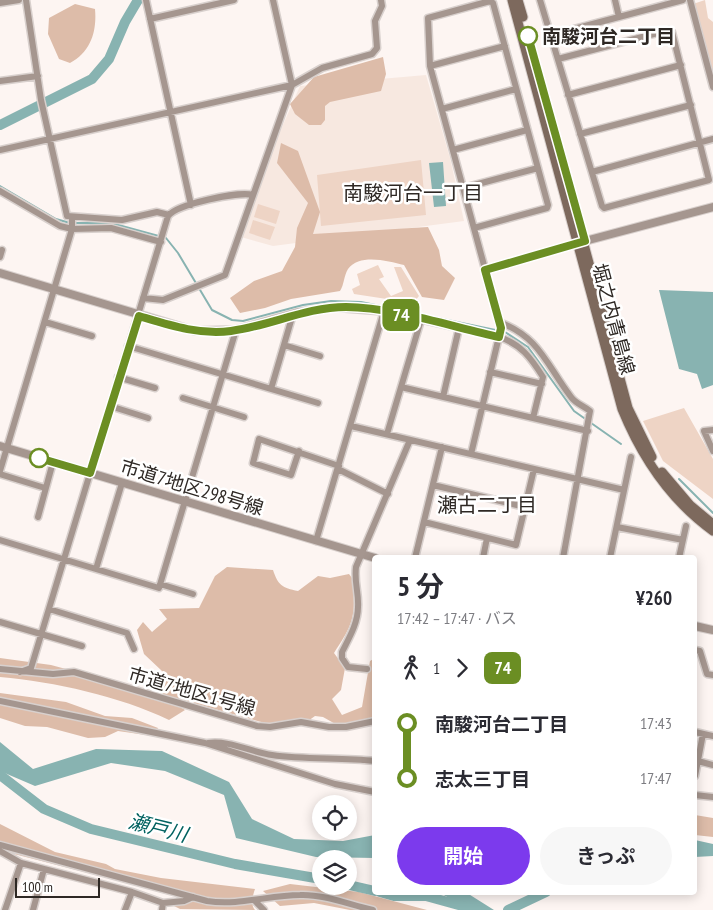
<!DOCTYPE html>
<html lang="ja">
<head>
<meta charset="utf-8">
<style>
  :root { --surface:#fff; --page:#f7f7f7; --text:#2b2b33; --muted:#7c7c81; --accent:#7c3aed }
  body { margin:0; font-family:"PT Sans Narrow","Noto Sans JP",sans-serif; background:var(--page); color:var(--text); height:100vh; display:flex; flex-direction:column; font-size:19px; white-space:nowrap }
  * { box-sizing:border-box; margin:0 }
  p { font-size:16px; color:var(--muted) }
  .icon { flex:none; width:28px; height:28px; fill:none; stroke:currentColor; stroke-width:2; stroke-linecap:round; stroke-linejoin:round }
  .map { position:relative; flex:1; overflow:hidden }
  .details { position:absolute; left:372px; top:555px; width:325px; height:340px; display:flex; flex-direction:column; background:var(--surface); border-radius:5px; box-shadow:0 2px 12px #0003 }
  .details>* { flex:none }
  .badge { padding:0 10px; border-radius:8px; font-size:18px; line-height:32px }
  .tools { position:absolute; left:312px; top:795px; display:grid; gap:10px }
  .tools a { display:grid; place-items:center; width:45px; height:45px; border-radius:50%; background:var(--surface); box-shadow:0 2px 12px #0003; font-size:25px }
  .scale { position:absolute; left:15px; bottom:12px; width:85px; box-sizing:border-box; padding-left:5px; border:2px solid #2e2824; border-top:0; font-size:14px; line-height:18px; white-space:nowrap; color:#2e2824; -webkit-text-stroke:4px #fff; paint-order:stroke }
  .map>.badge { position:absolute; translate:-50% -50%; box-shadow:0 0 0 2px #fff }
  .legs { display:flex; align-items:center; gap:8px; height:55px; padding:0 25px; font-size:16px }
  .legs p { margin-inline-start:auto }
  .overview { display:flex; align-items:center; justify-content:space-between; height:85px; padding:0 25px }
  h1 { font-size:28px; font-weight:700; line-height:38px }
  .primary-button { display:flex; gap:10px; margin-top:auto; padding:10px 25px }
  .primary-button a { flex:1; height:58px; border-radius:30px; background:var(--accent); color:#fff; font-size:20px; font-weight:700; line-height:58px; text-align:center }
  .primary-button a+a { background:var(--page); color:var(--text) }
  ul { padding:0 25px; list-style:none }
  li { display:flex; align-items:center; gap:18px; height:55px; font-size:19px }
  li i { display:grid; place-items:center; width:8px; height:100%; margin:0 6px; background:currentColor }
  li i::after { content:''; width:12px; height:12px; margin:-6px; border:4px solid; border-radius:50%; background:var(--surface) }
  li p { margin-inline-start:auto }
  li:first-child i { background:linear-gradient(#0000 50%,currentColor 0) }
  li:last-child i { background:linear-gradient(currentColor 50%,#0000 0) }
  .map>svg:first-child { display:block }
  .built { fill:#f7e8e0 }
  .green { fill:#eed4c5 }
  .forest { fill:#ddbca9 }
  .water { fill:#88b3b1 }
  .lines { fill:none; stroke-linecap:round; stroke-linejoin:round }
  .stream { stroke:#88b3b1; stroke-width:2 }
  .river { stroke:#88b3b1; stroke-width:10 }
  .minor-casing { stroke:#d8d0cd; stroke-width:9 }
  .tertiary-casing { stroke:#d8d0cd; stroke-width:10 }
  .secondary-casing { stroke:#d8d0cd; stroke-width:11 }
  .minor { stroke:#a5968f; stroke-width:6 }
  .tertiary { stroke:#a5968f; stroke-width:8 }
  .secondary { stroke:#7d695d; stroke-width:9 }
  .line-1-casing { stroke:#fff; stroke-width:11 }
  .line-1 { stroke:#6b8e23; stroke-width:8 }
  .stop-1-dot { fill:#fff; stroke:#6b8e23; stroke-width:2.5 }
  .labels { text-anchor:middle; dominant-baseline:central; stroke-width:5; stroke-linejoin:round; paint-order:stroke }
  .stop-label { font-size:19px; font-weight:bold; fill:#2e2824; stroke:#fff; text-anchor:start }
  .street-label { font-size:19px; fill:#2e2824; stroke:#fff }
  .neighbourhood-label { font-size:20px; fill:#2e2824; stroke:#fff }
  .water-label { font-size:20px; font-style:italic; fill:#026260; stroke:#fff }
</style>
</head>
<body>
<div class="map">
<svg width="713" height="910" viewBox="0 0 713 910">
  <rect width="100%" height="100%" fill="#fdf5f2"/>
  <!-- built -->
  <path class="built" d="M426,75L450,158L464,221L273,246L241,237L275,143L300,86Z"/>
  <!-- green -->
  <path class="green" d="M705,0L708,18L713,22V72L693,4Z
    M421,160L426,215L321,226L317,175Z
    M258,204L280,211L276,224L254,217Z
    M253,220L275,227L270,240L249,233Z
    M378,265L384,277L379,279L391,296L403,291L394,267H401L419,296L413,303L354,294L352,289L360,285L357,274Z
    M684,408L713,459V499L663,461L643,421Z"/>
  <!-- forest -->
  <path class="forest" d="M75,4L95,9C97,31 91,52 70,63L59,59L48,34L49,18Z
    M383,57L386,74L381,91L330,102L325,106V120L321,125H309L295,114L290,104L314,77Z
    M281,143L298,151L320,212L313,234L428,227L439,250L442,266L455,278L444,300L422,297L404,265C388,261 360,253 348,269C344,275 344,285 340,291L291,299L265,308L240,313L230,298L254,281L282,271L295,247L297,228L308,203L277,163Z
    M227,567L273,570C278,585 282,588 298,591L318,576L330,578L349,574L352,578C356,614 355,622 334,653L345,668L341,690L332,699L342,715L362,707L370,661L375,658V719L339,726L323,717L315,716L308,721L272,725L161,694L162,671L144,654L137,630L143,622L152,632L167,619L159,609L199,608L215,576Z
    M0,658L51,665L159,694L185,710L169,720C119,696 55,682 0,677Z
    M0,693L66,702L105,716L132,718L158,728L153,736L118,731L105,737L88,738L47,727L25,726L0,718Z
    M695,815L713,818V837L695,835Z
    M0,824L55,852L106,864L115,869L161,878L255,889C253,895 250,904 255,910L180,909L172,905L178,896L14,854L0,843Z
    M290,884L359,892L427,910H350L314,903L280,906L263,891Z"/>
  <!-- water -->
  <path class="water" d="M443,162L446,206L434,207L429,163Z
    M659,290L713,292V385L702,389L697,374L679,369Z
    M0,742L33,769L96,749L162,751L229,782L252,819L294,839L343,841L375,835V858L316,857L236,838L224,795L165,771L111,763L35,786L0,771Z
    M695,840L713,844V856L695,857Z
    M440,893H467L494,910H471Z"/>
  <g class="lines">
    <!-- stream -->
    <path class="stream" d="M0,186L56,219L70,223
      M75,223H111L166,238L178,253L212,310L232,320L243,321L303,305L331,301L361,302L505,332L528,347L574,411L621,444
      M679,479L713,513"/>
    <!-- river -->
    <path class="river" d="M0,125L92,79L109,59L125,22L138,0
      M0,775L44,809L91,829L235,864L321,879
      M349,885L375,891
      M380,892L394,896H426L477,910
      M508,910L546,892"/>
    <defs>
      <path id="minor" d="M26,0L41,100L67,216L122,220L157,212L169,215
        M146,0L191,205
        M540,0L602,206L604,208L709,180L672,32L669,30L558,59
        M615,0L619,17
        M690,0L713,87
        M0,3L19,0
        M150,19L234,0
        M551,35L683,0
        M430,66L505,46
        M0,81L38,76
        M568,95L681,65
        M442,109L516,89
        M580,134L691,105
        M0,150L292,85L322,68L372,54L377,48L375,21L382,6L381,0
        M453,150L527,130
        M592,172L713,139
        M463,188L538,168
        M0,191L60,226L72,229L111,228L161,242
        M0,257L2,250
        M485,270L580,242
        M143,298L163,300L225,275L292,85L273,0
        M45,322L92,336
        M499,322C540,337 547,366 571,397C576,404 584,406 590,411L563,558
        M284,345L320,356
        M128,346L318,403
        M490,372L542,384
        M118,377L155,388
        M401,387L588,431
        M271,389L293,314
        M443,397L459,328
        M183,398L244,417
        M110,406L148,418
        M351,426L624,490
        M713,430L704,431L713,451
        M387,434L421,320
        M299,451L291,475L253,463L259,439L339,466
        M471,454L501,328L430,66L428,18L490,1L493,3L548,205L547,208L474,228
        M338,469L388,494
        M0,471L72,229V218
        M0,474L45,488
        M433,485L525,507
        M38,517L53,462
        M424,522L516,545L534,469
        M617,527L683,540
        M0,540L159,588L236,330
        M316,541L384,311L499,337C521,344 531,358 543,377L533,418
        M415,558L442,447
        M483,558L487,538
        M610,558L631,457
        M679,558L686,526
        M96,569L122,483
        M160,584L193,594
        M49,609L127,633L134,649
        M0,622L82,646
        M695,650L700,651L707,674L713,675
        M0,669L53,674L74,672L257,726L270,727L301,722L329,727H346L375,721
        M367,669L348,667L342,658V652C349,638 358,623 358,607C359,593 354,583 356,567L410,440
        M20,672L31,668L168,216C177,204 239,191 253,195
        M0,701L205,743L335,784L375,792
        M695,732L713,736
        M208,743C229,740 251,752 272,755C306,760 341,757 375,761
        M698,761L713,765
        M695,776L703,734
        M695,795L713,797
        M0,845L207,901C239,906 269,895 300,895C324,894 350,905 373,910
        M0,851L21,863L132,892L163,903
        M255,901L264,910
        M5,910L21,863
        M33,910L44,869
        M125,910L132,892
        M162,910L163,903L184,901L193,897"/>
      <path id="tertiary" d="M585,241L713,207
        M0,273L195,331L236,330L296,313L332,307L384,311
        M0,446L375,558
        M695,626L713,630"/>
      <path id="secondary" d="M512,0L622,409C642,458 670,500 713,531
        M518,0L523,17
        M543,92L628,408L652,457
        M662,472L690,505L713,524"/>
    </defs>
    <!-- minor casing -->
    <use href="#minor" class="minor-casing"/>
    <!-- tertiary casing -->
    <use href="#tertiary" class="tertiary-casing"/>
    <!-- secondary casing -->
    <use href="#secondary" class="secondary-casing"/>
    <!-- minor -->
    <use href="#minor" class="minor"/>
    <!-- tertiary -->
    <use href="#tertiary" class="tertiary"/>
    <!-- secondary -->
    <use href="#secondary" class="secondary"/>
  </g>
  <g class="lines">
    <defs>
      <path id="line-1" d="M39,458L90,473L139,316C169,325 198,335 231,331C270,326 306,307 346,307C392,307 453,327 499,337L501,328L485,270L585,241L528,36"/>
    </defs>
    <!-- line-1 casing -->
    <use href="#line-1" class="line-1-casing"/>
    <!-- line-1 -->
    <use href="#line-1" class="line-1"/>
  </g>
  <!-- markers -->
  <g class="stop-1-dot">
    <circle cx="528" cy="36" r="9"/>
    <circle cx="39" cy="458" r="9"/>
  </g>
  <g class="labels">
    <!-- stop labels -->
    <g class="stop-label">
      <text x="542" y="36">南駿河台二丁目</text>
    </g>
    <!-- street labels -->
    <g class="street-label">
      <text transform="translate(614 319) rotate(75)">堀之内青島線</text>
      <text transform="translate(192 487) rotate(17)">市道7地区298号線</text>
      <text transform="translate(192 691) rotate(16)">市道7地区1号線</text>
    </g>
    <!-- neighbourhood labels -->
    <g class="neighbourhood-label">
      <text x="413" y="193">南駿河台一丁目</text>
      <text x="487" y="505">瀬古二丁目</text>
    </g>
    <!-- water labels -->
    <g class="water-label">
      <text transform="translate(158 828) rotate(14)">瀬戸川</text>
    </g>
  </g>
</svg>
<div class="tools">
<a><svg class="icon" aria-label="locate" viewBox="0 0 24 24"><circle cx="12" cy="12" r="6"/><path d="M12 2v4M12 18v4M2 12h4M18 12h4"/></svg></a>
<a><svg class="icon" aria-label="layers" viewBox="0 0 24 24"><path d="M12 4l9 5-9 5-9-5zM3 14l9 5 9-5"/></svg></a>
</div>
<div class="scale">100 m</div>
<b class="badge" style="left:401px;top:315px;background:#6b8e23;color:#fff">74</b>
<section class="details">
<div class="overview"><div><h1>5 分</h1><p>17:42 – 17:47 · バス</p></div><b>¥260</b></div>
<div class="legs"><svg class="icon" aria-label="walk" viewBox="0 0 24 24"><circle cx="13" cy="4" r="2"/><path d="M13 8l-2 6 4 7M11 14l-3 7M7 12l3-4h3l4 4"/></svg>1<svg class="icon" aria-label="forward" viewBox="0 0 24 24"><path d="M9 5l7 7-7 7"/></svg><b class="badge" style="background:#6b8e23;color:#fff">74</b></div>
<ul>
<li><i style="color:#6b8e23"></i><b>南駿河台二丁目</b><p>17:43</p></li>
<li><i style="color:#6b8e23"></i><b>志太三丁目</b><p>17:47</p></li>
</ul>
<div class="primary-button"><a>開始</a><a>きっぷ</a></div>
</section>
</div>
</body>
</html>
